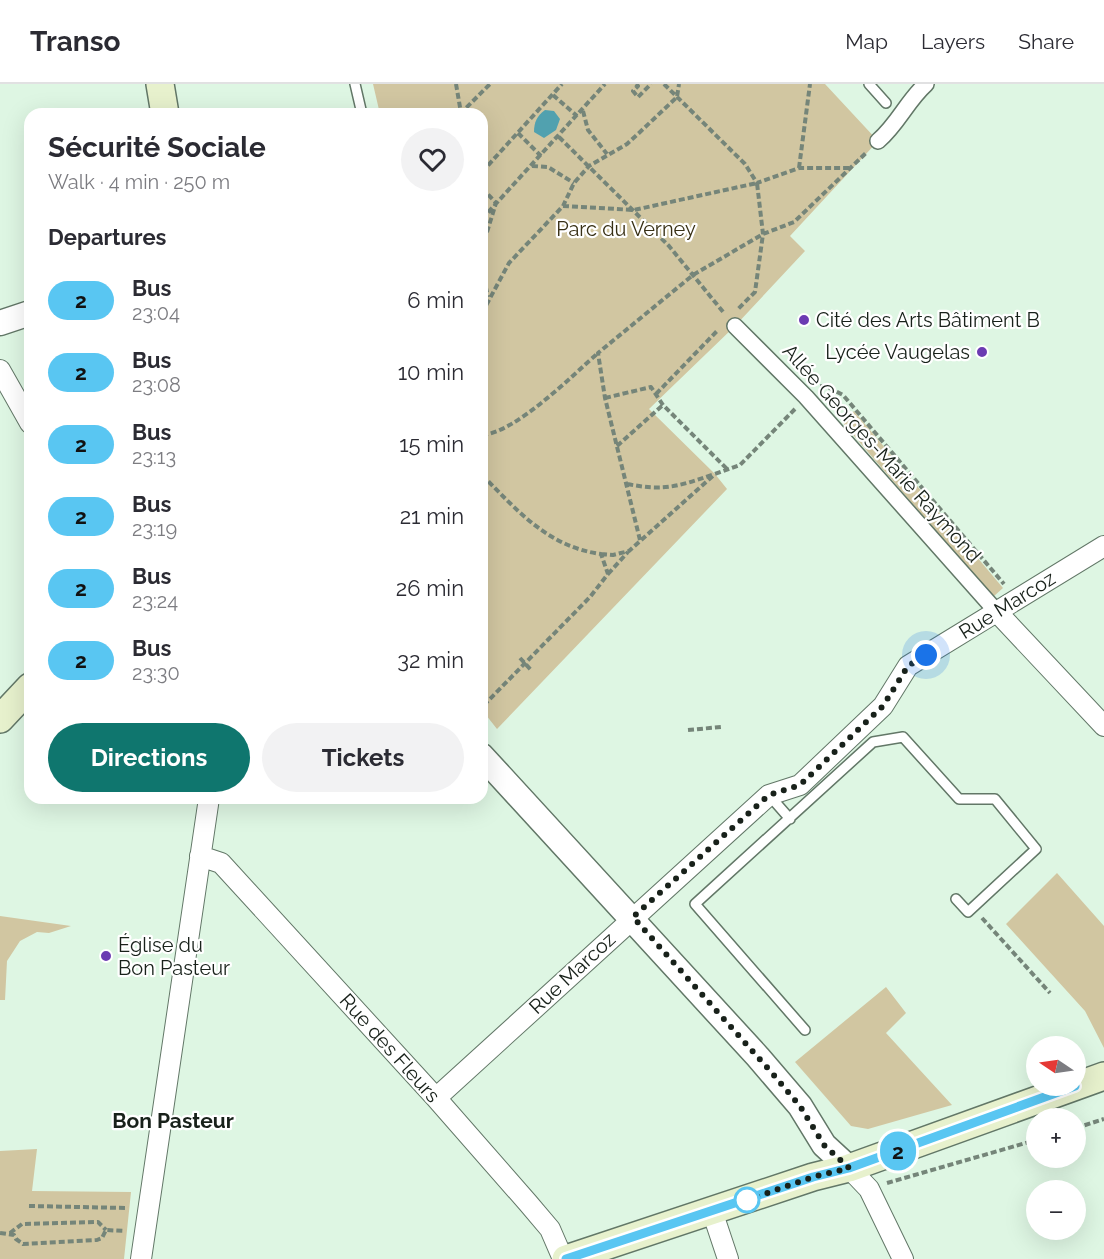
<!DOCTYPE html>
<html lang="en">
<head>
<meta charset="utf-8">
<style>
  :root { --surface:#fff; --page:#f2f2f3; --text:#2b2b33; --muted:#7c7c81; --line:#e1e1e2; --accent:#0f766e }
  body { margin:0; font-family:Raleway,sans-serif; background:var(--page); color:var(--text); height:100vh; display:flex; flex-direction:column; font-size:22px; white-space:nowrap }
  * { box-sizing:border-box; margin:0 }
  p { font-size:20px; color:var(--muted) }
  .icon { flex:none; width:33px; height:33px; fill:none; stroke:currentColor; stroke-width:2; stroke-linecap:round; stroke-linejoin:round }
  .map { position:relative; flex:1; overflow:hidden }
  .side { position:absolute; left:24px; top:24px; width:464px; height:696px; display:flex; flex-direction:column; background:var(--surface); border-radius:18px; box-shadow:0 6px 24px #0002 }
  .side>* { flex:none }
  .badge { padding:0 12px; border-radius:20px; font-size:21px; line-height:39px }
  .needle { width:39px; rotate:283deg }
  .controls { position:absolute; left:1026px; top:952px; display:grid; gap:12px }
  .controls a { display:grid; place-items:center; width:60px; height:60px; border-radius:50%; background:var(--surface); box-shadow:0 6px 24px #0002; font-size:30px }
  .you { position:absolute; width:30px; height:30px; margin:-15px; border:4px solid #fff; border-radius:50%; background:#1a73e8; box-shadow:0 0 0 9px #1a73e833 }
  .map>.badge { position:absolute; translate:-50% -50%; box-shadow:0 0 0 3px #fff }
  h2 { padding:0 24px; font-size:22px; line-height:54px }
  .round { display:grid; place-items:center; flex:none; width:63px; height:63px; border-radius:32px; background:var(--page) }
  .overview { display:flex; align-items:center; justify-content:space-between; height:102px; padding:0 24px }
  h1 { font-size:28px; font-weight:700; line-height:45px }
  .action { display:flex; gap:12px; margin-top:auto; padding:12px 24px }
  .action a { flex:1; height:69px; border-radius:36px; background:var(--accent); color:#fff; font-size:24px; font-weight:700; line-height:69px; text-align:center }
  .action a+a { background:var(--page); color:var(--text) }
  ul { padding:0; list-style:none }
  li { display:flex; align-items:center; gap:18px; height:72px; padding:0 24px }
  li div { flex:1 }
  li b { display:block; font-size:22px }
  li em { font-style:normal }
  li .badge { min-width:66px; font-weight:700; text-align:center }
  header { display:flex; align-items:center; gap:36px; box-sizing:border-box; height:84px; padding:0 30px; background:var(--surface); border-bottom:2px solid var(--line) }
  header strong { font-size:28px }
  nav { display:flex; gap:33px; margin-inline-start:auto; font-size:21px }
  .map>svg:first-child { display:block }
  .green { fill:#d1c6a1 }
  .water { fill:#51a1af }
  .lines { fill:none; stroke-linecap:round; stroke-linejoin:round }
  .service-casing { stroke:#627767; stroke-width:12 }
  .pedestrian-casing { stroke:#627767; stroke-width:18 }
  .minor-casing { stroke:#627767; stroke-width:22 }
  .tertiary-casing { stroke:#627767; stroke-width:27 }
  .secondary-casing { stroke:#627767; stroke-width:30 }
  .path { stroke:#758579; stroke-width:4; stroke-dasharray:6 3; stroke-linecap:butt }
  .service { stroke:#fff; stroke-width:9 }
  .pedestrian { stroke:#fff; stroke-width:15 }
  .minor { stroke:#fff; stroke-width:20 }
  .tertiary { stroke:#fff; stroke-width:24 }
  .secondary { stroke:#e7f1cd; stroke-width:27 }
  .line-casing { stroke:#fff; stroke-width:14 }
  .line { stroke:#59c6f2; stroke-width:9 }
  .walk { stroke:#18211a; stroke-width:6; stroke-dasharray:0 10.8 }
  .poi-dot { fill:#6b3bb2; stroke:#fff; stroke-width:2 }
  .stop-dot { fill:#fff; stroke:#59c6f2; stroke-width:3 }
  .labels { text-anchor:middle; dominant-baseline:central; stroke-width:4.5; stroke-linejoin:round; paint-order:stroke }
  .park-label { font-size:20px; fill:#372f14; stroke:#fff }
  .poi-label { font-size:20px; fill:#18211a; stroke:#fff; text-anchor:start }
  .street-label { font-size:20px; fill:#18211a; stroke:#fff }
  .neighbourhood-label { font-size:21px; font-weight:bold; fill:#18211a; stroke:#fff }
</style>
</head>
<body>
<header>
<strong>Transo</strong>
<nav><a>Map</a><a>Layers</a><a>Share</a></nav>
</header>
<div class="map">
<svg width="1104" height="1175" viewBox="0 0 1104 1175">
  <rect width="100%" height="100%" fill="#def6e3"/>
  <!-- green -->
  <path class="green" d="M373,0H825L878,57L790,152L805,167L735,242L649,325L715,390L727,405L497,645L482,626V30H380Z
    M854,327L1003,504L993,513L842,338Z
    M1057,789L1104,842V964L1085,927L1006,840Z
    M0,832L71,842L49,849L37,848L20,857L7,877L5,916H0Z
    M886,903L906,929L886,949L952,1021L868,1045L851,1042L795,978Z
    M37,1065L32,1107L131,1108L124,1175H0V1067Z"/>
  <!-- water -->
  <path class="water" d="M545,26L554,27L560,35L556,46L544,54L534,48C534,38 537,32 545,26Z"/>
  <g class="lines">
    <defs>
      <path id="service" d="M355,0L362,30
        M869,0L886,19
        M769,711L790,735
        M805,946L695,820L873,658L903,653L959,715H995L1036,765L968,828L956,815"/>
      <path id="pedestrian" d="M878,57C898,40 907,17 926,0
        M735,242L806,313L996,527"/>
      <path id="minor" d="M0,286L30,339
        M996,527L1104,642
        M200,772L221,779L436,1014L528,1119L550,1145L563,1175
        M436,1014L769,711L800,701L883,622L908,582L1104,462
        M849,1084L869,1105L903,1175
        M712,1127L728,1175
        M141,1175L209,714"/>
      <path id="tertiary" d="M0,239L30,229
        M482,672L758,973L800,1022L824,1061L849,1084"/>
      <path id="secondary" d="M160,0L165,30
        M0,635L30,603
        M566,1175L813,1093L849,1084L1104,992"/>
    </defs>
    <!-- service casing -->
    <use href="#service" class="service-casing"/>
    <!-- pedestrian casing -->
    <use href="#pedestrian" class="pedestrian-casing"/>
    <!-- minor casing -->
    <use href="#minor" class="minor-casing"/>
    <!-- tertiary casing -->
    <use href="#tertiary" class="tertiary-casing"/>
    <!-- secondary casing -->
    <use href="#secondary" class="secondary-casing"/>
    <!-- path -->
    <path class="path" d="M456,0L461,29
      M636,0L638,2L633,7L638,13L651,0
      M664,0L745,80L757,99L799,84H849
      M553,11L577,32
      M583,27L588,46L607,70
      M460,30L490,0
      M518,49L541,72
      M559,53L669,162L724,229
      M532,82L548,83L574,99
      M799,84L810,0
      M482,88L562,0
      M482,104L496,119L482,164
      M563,122L634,126L757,99L763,150L755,208L738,225
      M482,135L605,0
      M482,185L488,213
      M482,229L509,179L563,122L574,99L589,82L627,60L640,48L677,13L679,0
      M820,302L828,303L843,311L1004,500
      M656,310L718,246
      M605,314L651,303L663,321L727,385
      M482,351C515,349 572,292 598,269
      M617,362L663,321
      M482,391C518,427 548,463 601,470L608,490L590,513L482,623
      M627,400C664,407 676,403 712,391
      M640,456L605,314L598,269L693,191L763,150L794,138L867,68
      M601,470L613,471L629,467L715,390L740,381L795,325
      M608,490L628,468
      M520,574L532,587
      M688,646L721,643
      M982,834L1050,909
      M1076,1044L1104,1035
      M887,1099L1036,1056
      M29,1122L128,1124
      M0,1149L14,1151L16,1155L23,1160L97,1156L102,1154L106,1146L125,1147
      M10,1149L22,1140L98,1138L106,1146"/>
    <!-- service -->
    <use href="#service" class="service"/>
    <!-- pedestrian -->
    <use href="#pedestrian" class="pedestrian"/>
    <!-- minor -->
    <use href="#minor" class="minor"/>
    <!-- tertiary -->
    <use href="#tertiary" class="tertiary"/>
    <!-- secondary -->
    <use href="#secondary" class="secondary"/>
  </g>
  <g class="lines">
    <defs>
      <path id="line" d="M566,1175L813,1093L849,1084L1075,1002"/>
    </defs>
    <!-- line casing -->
    <use href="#line" class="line-casing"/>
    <!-- line -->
    <use href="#line" class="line"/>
    <!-- walk -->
    <path class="walk" d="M747,1116L813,1093L849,1084L824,1061L800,1022L772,989L633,833L769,711L800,701L883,622L908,582L926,571"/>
  </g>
  <!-- markers -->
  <g class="poi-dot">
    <circle cx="804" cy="236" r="6"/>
    <circle cx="982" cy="268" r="6"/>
    <circle cx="106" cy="872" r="6"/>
  </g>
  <circle class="stop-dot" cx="747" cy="1116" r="12"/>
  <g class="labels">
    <!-- park labels -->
    <g class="park-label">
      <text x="626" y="145">Parc du Verney</text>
    </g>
    <!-- poi labels -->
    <g class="poi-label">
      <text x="816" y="236">Cité des Arts Bâtiment B</text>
      <text x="970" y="268" text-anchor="end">Lycée Vaugelas</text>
      <text x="118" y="861">Église du<tspan x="118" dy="23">Bon Pasteur</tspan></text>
    </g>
    <!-- street labels -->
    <g class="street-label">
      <text transform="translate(882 369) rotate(48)">Allée Georges-Marie Raymond</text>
      <text transform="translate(1007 521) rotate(-32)">Rue Marcoz</text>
      <text transform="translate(572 889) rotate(-43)">Rue Marcoz</text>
      <text transform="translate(390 964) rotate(48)">Rue des Fleurs</text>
    </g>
    <!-- neighbourhood labels -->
    <g class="neighbourhood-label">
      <text x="173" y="1036">Bon Pasteur</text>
    </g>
  </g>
</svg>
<div class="controls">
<a><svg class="needle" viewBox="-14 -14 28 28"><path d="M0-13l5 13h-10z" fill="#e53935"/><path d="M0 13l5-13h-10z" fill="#7c7c81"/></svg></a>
<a>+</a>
<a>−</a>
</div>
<div class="you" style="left:926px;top:571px"></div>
<b class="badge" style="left:898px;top:1067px;background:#59c6f2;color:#111">2</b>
<section class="side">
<div class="overview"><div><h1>Sécurité Sociale</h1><p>Walk · 4 min · 250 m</p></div><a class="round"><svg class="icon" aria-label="heart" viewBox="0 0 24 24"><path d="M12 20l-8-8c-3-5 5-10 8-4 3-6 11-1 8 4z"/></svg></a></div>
<h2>Departures</h2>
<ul>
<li><span class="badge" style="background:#59c6f2;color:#111">2</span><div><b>Bus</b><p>23:04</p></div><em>6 min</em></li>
<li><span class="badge" style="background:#59c6f2;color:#111">2</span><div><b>Bus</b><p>23:08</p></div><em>10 min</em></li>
<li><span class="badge" style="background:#59c6f2;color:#111">2</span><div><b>Bus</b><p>23:13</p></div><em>15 min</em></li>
<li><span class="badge" style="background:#59c6f2;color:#111">2</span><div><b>Bus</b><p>23:19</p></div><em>21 min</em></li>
<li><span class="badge" style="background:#59c6f2;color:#111">2</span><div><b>Bus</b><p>23:24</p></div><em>26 min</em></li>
<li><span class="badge" style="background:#59c6f2;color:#111">2</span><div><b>Bus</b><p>23:30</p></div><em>32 min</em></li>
</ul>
<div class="action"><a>Directions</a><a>Tickets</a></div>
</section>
</div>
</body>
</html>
